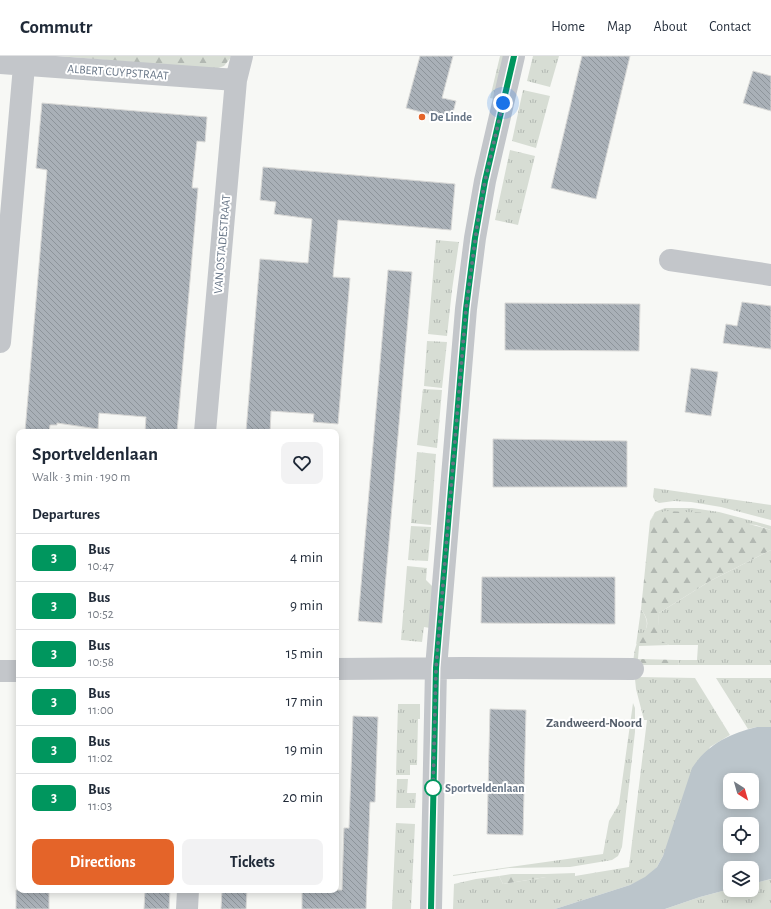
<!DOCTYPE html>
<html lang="en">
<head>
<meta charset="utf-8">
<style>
  :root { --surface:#fff; --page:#f2f2f3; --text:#1f2937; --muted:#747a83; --line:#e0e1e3; --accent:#e46429 }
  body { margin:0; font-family:"Alegreya Sans",sans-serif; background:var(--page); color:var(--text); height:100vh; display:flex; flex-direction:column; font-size:15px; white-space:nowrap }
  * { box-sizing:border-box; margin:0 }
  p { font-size:13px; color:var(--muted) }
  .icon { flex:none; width:22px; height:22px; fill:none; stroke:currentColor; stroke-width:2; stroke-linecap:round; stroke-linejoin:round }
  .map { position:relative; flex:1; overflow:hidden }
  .details { position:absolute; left:16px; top:373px; width:323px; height:464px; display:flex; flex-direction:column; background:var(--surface); border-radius:8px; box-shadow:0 2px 10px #0003 }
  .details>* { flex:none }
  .badge { padding:0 8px; border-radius:6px; font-size:14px; line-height:26px }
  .needle { width:26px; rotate:143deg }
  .tools { position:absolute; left:723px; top:717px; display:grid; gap:8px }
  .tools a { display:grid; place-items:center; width:36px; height:36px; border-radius:8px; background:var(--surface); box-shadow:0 2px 10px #0003; font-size:20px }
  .you { position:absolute; width:20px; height:20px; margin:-10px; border:3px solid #fff; border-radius:50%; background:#1a73e8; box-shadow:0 0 0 6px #1a73e833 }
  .map>.badge { position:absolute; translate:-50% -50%; box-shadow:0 0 0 2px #fff }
  h2 { padding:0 16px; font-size:15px; line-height:36px }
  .round { display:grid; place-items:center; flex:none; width:42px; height:42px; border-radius:8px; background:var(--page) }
  .head { display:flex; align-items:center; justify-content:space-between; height:68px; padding:0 16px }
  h1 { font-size:19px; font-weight:600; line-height:30px }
  .primary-button { display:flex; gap:8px; margin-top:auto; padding:8px 16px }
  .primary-button a { flex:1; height:46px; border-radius:8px; background:var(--accent); color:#fff; font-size:16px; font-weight:600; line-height:46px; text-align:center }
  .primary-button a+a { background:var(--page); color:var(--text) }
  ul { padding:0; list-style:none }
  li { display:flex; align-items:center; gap:12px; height:48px; padding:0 16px; border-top:1px solid var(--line) }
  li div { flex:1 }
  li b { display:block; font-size:15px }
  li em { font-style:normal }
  li .badge { min-width:44px; font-weight:700; text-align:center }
  header { display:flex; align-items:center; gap:24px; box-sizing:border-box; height:56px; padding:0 20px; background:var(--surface); border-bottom:1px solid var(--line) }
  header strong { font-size:19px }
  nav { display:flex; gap:22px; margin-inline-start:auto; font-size:14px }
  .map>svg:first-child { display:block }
  .grass { fill:url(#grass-tufts) }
  .forest { fill:url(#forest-firs) }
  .water { fill:#bbc5cb; fill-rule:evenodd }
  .building { fill:url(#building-back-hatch); stroke:#d9d9d7 }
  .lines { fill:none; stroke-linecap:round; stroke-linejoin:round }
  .minor { stroke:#c3c6ca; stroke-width:22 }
  .line-casing { stroke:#fff; stroke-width:9 }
  .line { stroke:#00965e; stroke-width:6 }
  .walk { stroke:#677586; stroke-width:4; stroke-dasharray:0 7.2 }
  .poi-dot { fill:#e46429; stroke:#fff; stroke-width:1.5 }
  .stop-dot { fill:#fff; stroke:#00965e; stroke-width:2 }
  .labels { text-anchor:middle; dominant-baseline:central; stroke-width:4; stroke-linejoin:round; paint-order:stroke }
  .street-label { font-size:12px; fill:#677586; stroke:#fff }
  .poi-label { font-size:12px; font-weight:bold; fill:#677586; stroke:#fff; text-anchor:start }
  .stop-label { font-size:12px; font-weight:bold; fill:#677586; stroke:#fff; text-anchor:start }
  .neighbourhood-label { font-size:13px; font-weight:bold; fill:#555f6b; stroke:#fff }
</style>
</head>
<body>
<header>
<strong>Commutr</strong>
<nav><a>Home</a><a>Map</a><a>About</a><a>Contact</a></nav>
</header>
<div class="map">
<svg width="771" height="853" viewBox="0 0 771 853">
  <defs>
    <pattern id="grass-tufts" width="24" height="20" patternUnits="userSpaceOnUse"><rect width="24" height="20" fill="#d7ddd4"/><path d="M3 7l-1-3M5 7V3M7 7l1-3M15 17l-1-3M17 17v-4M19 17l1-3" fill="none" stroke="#b2b8b2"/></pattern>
    <pattern id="forest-firs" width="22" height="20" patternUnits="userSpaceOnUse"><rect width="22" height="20" fill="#d7ddd4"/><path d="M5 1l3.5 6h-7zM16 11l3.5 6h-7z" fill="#b2b8b2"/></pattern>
    <pattern id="building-back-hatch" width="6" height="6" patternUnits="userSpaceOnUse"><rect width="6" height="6" fill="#a9b0b7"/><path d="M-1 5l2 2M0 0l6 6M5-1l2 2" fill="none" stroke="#8d949a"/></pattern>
  </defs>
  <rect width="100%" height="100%" fill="#f7f8f5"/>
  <!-- grass -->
  <path class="grass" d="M500,0H506L495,43L490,42Z
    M533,0H559L550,31L527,25Z
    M523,34L550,40L536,92L512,85Z
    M510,94L535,100L518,169L495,164Z
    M436,184L459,186L452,234L447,280L428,278Z
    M427,285L447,286L442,332L424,330Z
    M423,333L442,334L437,392L417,389Z
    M417,396L436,398L431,469L411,467Z
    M654,432L771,449V464L721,451L691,446L674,445L659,447L655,445L653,441Z
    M665,452H692L719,456L771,470V474L756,469L654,459L650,465L655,456Z
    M411,470L431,471L428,505L408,504Z
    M771,494V609H678L679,604H697L698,589H669L657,583L659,557L710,525Z
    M407,510L427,512L426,524L434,532L430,572L424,571L422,586L401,584Z
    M641,553C652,569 646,575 636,589Z
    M638,621L695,622L730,679L710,691L663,800L657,811L645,822L630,829L555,853H453L454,828L476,823L499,820L503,828L546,821V818L575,817V820L629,811L647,664H644L636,633L635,623Z
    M716,622H771V671H757L748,673Z
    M633,647L635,652V676L622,791L618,800L612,804L570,811L509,812L453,820V819L603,798L609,765L619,748Z
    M398,648H420V663H418L417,709H410V719H396Z
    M397,723H408L407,737H416L415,752H396Z
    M396,767L415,768L411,853H392Z
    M771,823V853H665L700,841L730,833L752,834V828Z"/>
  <!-- forest -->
  <path class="forest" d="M59,0H232L224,10L215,13Z
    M665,455L708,457L771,474V494L710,525L659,557L658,583L669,589L639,590L638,603L679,604L678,609H636L633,606C634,601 634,595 636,590C642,573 655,573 641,553L650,465L654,459Z
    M512,818H546V821L503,828L499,820Z"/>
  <!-- water -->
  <path class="water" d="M757,671H771V823L752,828V812H730V833L700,841L665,853H555L630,829L645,821L657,811L663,800L692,712C708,688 729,678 757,671ZM730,724H752V746H730ZM730,768H752V790H730Z"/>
  <!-- building -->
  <path class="building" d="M420,0H453L442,42L456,45L451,64L406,52Z
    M582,0H630L596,143L551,132Z
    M753,15L771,20V55L743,47Z
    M42,47L207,61L205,86L197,85L192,132H198L177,376H145L146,361L99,357L98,373L57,367V369H50L49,376H25L47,114L36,112Z
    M263,111L455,128L451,174L338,164L333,221L350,222L338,368L313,366L314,358L271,355L270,376H246L260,203L308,207L312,163L274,158L276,146L260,144Z
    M388,214L412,216L382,567L358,565Z
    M742,246L771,250V293L723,287L726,268L737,270Z
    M505,247L640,248L639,295L505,294Z
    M691,312L718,316L711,360L685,356Z
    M493,383L627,385V431H493Z
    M482,521H615V568L481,567Z
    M490,653L526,654L523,779L487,778Z
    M353,660L378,661L375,746H370L366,853H302V834H342L344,772H349Z
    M16,834H41V835H49V853H16Z
    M145,834H170L169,853H144Z
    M222,834H247L246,853H221Z"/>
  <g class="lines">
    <!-- minor -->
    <path class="minor" d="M0,7L236,24
      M670,204L771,219
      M0,286L24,10
      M205,376L236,24L242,0
      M336,613L463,612L633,613
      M0,615H19
      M187,853L188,834
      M431,853L436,612L466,253L475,182L485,125L514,0"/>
  </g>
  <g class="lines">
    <defs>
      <path id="line" d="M431,853L436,612L466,253L475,182L485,125L514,0"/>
    </defs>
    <!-- line casing -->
    <use href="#line" class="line-casing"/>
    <!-- line -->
    <use href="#line" class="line"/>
    <!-- walk -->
    <path class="walk" d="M433,732V735L436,612L466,253L477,170L485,125L503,47"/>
  </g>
  <!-- markers -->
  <circle class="poi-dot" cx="422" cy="61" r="4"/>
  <circle class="stop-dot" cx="433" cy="732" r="8"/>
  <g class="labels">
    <!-- street labels -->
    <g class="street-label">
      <text transform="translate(118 16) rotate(4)">ALBERT CUYPSTRAAT</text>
      <text transform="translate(222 188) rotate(-85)">VAN OSTADESTRAAT</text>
    </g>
    <!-- poi labels -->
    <g class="poi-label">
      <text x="430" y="61">De Linde</text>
    </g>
    <!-- stop labels -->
    <g class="stop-label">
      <text x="445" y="732">Sportveldenlaan</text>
    </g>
    <!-- neighbourhood labels -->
    <g class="neighbourhood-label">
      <text x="594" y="667">Zandweerd-Noord</text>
    </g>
  </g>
</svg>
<div class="tools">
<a><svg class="needle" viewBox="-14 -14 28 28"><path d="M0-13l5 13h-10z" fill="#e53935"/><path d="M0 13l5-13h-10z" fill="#747a83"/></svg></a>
<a><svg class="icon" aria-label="locate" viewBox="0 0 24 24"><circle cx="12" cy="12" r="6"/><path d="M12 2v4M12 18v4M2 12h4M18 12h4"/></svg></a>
<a><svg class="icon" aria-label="layers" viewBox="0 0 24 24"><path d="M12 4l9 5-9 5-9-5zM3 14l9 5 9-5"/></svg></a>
</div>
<div class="you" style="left:503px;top:47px"></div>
<section class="details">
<div class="head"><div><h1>Sportveldenlaan</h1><p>Walk · 3 min · 190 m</p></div><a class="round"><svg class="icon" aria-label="heart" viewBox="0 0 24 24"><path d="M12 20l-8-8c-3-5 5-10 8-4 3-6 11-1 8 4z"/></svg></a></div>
<h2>Departures</h2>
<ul>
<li><span class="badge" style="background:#00965e;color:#fff">3</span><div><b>Bus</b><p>10:47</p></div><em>4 min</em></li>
<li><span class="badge" style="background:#00965e;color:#fff">3</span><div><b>Bus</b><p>10:52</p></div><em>9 min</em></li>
<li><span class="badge" style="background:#00965e;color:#fff">3</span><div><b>Bus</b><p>10:58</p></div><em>15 min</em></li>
<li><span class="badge" style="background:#00965e;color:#fff">3</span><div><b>Bus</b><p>11:00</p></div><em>17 min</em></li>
<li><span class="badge" style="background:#00965e;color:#fff">3</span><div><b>Bus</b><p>11:02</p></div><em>19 min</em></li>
<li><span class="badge" style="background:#00965e;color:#fff">3</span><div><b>Bus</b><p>11:03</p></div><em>20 min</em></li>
</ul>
<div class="primary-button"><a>Directions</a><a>Tickets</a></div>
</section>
</div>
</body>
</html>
